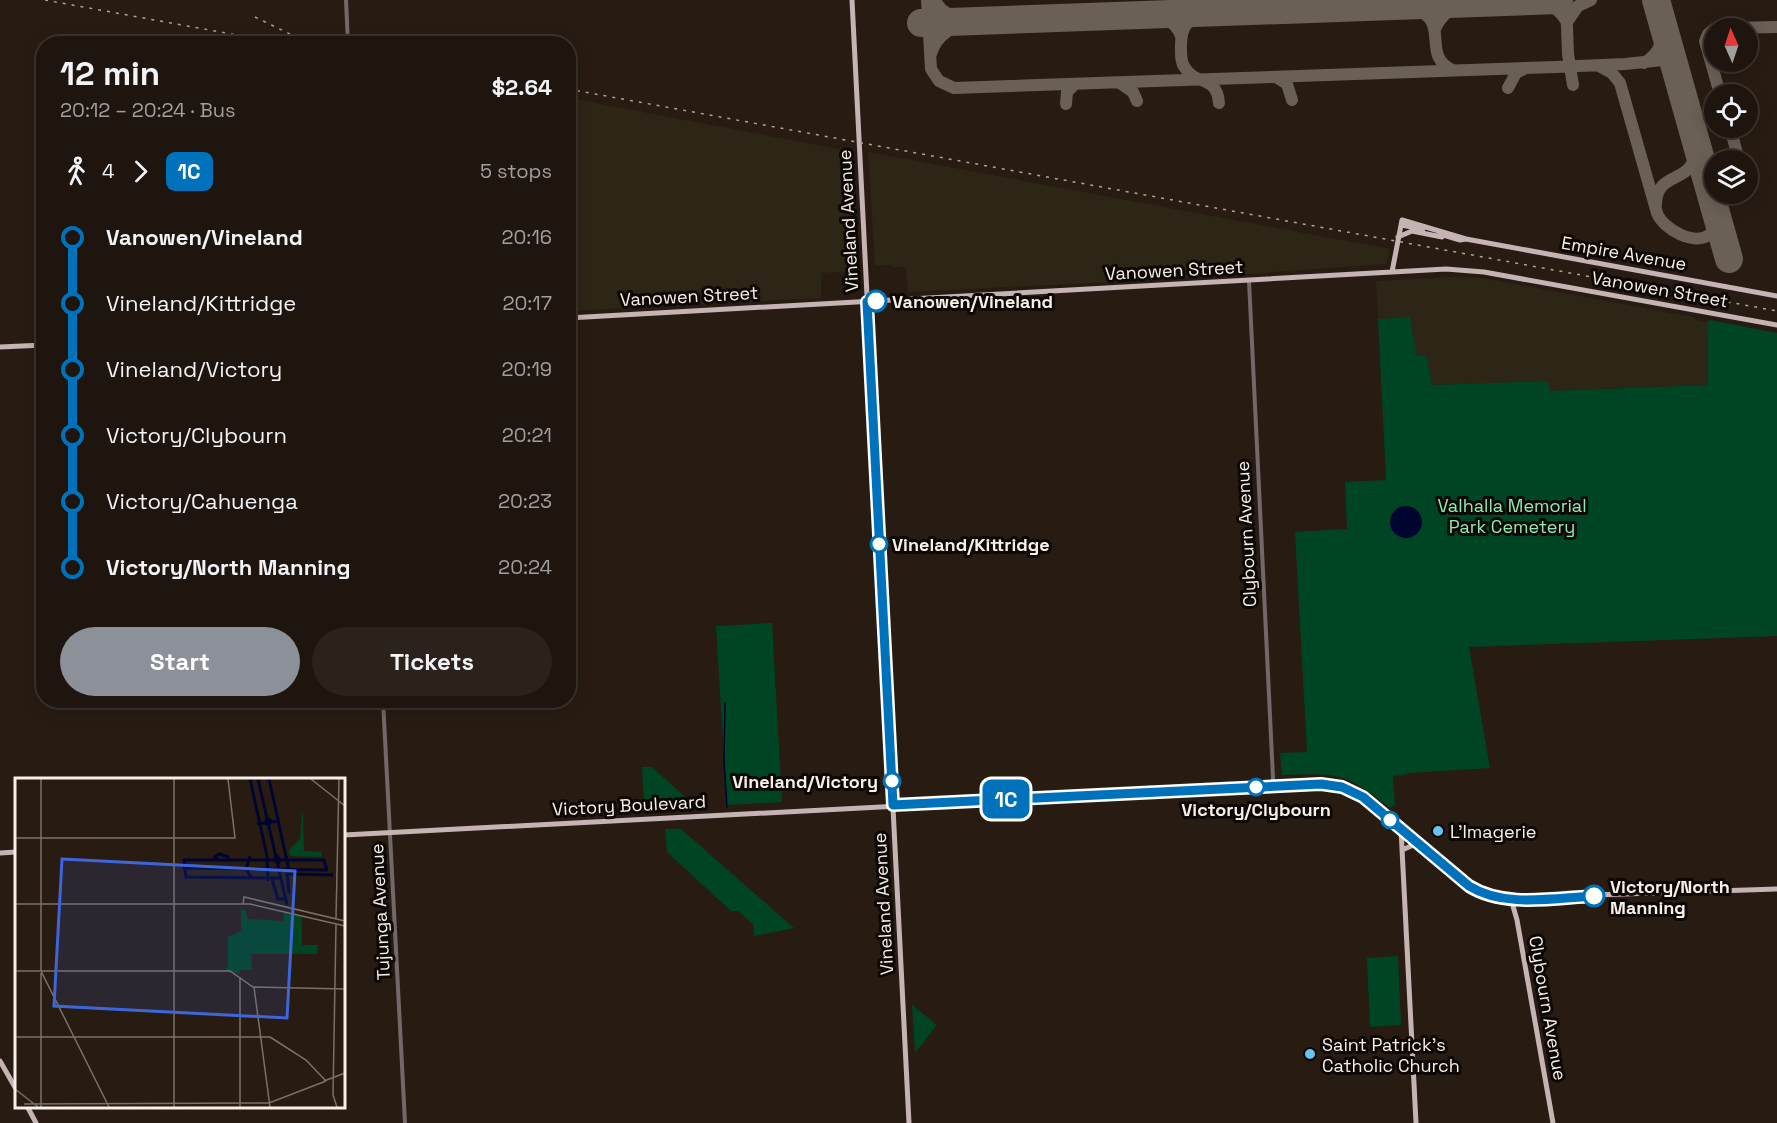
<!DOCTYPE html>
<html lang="en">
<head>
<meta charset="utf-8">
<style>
  :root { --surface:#1e150e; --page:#2b221c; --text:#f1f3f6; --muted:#a19f9e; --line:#3c342e; --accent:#8c9099 }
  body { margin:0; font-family:"Space Grotesk",sans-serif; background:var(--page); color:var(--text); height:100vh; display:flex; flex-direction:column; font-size:22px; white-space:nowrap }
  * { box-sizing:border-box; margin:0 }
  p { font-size:20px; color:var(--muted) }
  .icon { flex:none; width:33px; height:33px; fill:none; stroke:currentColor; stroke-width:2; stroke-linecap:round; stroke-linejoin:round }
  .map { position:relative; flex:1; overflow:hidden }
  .sheet { position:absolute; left:36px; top:36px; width:540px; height:672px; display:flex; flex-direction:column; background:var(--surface); border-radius:24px; box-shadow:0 3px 15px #0003,0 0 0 2px var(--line) }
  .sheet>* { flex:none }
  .badge { padding:0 12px; border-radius:9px; font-size:21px; line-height:39px }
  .needle { width:39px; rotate:357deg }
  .tools { position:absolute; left:1704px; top:18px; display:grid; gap:12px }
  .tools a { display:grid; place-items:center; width:54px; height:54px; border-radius:50%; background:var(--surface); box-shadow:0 3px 15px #0003,0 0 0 2px var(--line); font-size:30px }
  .map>.badge { position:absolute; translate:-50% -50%; box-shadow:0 0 0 3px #fff }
  .legs { display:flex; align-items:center; gap:9px; height:66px; padding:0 24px; font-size:20px }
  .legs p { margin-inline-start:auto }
  .head { display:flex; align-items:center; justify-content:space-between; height:102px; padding:0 24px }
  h1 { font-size:33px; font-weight:700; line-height:45px }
  .primary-button { display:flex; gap:12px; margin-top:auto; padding:12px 24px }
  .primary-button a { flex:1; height:69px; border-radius:36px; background:var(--accent); color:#fff; font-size:24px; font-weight:700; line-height:69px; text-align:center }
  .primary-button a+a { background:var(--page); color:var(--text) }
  ul { padding:0 24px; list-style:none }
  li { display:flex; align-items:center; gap:21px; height:66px; font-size:22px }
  li i { display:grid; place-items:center; width:9px; height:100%; margin:0 8px; background:currentColor }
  li i::after { content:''; width:15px; height:15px; margin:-8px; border:4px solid; border-radius:50%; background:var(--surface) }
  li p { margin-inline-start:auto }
  li:first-child i { background:linear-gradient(#0000 50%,currentColor 0) }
  li:last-child i { background:linear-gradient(currentColor 50%,#0000 0) }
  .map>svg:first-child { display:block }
  .industrial { fill:#2d2515 }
  .green { fill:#004523 }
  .water { fill:#000430 }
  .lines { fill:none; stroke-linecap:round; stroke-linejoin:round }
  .stream { stroke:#000430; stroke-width:1.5 }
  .taxiway { stroke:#6a6056; stroke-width:12 }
  .runway { stroke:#6a6056; stroke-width:28 }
  .minor { stroke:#726869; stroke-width:4 }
  .major { stroke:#c6b3b4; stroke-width:5 }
  .rail { stroke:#ada39a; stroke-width:1.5; stroke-dasharray:3 6; stroke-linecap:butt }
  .line-1-casing { stroke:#fff; stroke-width:14 }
  .line-1 { stroke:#0072bc; stroke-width:9 }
  .stop-1-dot { fill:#fff; stroke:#0072bc; stroke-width:3 }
  .poi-dot { fill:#66c4ef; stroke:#0d0805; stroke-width:2 }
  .labels { text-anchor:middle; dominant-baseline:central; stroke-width:6; stroke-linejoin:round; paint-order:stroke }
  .street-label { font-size:18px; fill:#f8f0e8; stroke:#0d0805 }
  .stop-label { font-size:18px; font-weight:bold; fill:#f8f0e8; stroke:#0d0805; text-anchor:start }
  .park-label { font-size:18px; fill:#90eab0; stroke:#0d0805 }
  .poi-label { font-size:18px; fill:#f8f0e8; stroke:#0d0805; text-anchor:start }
  .inset-river { fill:none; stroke:#000430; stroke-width:3 }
  .inset-road { fill:none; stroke:#7b7168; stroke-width:1.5 }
  .view { fill:#3e66da; fill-opacity:0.15; stroke:#3e66da; stroke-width:3 }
  .inset-edge { fill:none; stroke:#f8f0e8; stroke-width:3 }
</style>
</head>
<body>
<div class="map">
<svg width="1777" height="1123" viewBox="0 0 1777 1123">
  <rect width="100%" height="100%" fill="#281c12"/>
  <!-- industrial -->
  <path class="industrial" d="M569,98L849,151L856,271L821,273V298L569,311Z
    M868,152L1390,249L1386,264L1190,278L908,292L906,267H892L891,265H875Z
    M1454,277L1482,278L1693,317L1696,320L1707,322L1709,385L1550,391L1547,381L1431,385L1426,355L1417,356L1410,317L1378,319L1376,281Z"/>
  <!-- green -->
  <path class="green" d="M1410,317L1417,356L1426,355L1432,385L1548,381L1550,391L1708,385L1707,322L1710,320L1777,333V636L1469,647L1490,768L1408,773L1404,775L1393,776L1395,805L1390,808C1346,772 1337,773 1282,775L1280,753L1307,752L1295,532L1347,529L1345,482L1386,480L1378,319Z
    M772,623L782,802L727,805L716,626Z
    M642,767H652L691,802L690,806L647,808L644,804Z
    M665,829H681L794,928L754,936L753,924L738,911H731L667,852Z
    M1398,956L1401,1025L1370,1027L1367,958Z
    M912,1005L937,1025L915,1053Z"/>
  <!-- water -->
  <path class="water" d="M1390 522a16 16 0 1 1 32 0a16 16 0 1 1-32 0Z"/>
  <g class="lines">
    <!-- stream -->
    <path class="stream" d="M725,703L724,760L727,807"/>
    <!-- taxiway -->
    <path class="taxiway" d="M927,0L931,69L939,81L954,88L1556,67L1625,64L1672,59
      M935,0C942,16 957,17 972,21
      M1190,0L1196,6L1212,12
      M1566,0L1568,54L1573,85
      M1536,1C1551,4 1559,9 1567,22L1578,6L1591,0
      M1403,6C1458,15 1417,55 1453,70
      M1213,13C1188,16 1180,25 1181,50C1181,57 1181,63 1185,68C1196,86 1217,75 1219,103
      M1140,15C1158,15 1174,18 1181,36
      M1154,15L1168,11L1180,0
      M1731,28L1777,27
      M1435,29C1442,13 1454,6 1471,3
      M1714,29L1708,34L1705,41L1720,94
      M931,54C937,33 954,26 973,21
      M1644,63C1660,53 1663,42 1662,24
      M1599,66L1612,73L1620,83L1657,213C1663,229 1695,247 1710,234C1715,229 1716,223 1717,216
      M1276,77L1287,84L1292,100
      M1120,83L1133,92L1137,101
      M1508,88L1516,73L1524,69
      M1066,104L1067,92L1075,84
      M1730,128L1739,160
      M1656,205C1656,168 1695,188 1697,145"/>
    <!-- runway -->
    <path class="runway" d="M1656,0L1729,259
      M921,23L1559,0"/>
    <!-- minor -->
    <path class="minor" d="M346,0L348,44
      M1249,281L1273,778L1272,786
      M383,700L405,1123"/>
    <!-- major -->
    <path class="major" d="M852,0L909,1123
      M1401,225L1423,229
      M1440,234L1460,240L1466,239
      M1398,237L1412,231L1442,237
      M1392,272L1402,220L1466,239L1777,296
      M568,318L1446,269L1484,272L1777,325
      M0,347L44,345
      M1401,829L1416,1123
      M344,835L1321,784L1342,787L1363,797L1469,886L1480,892L1497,898L1777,889
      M1402,850L1418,843
      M0,853L16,852
      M1511,899L1517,920L1553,1123
      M0,1061L16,1089
      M27,1106L36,1123"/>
    <!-- rail -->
    <path class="rail" d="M45,0L286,44
      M255,17L298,38
      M277,39L301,44
      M293,39L316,44
      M568,89L1777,311"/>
  </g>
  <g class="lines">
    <defs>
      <path id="line-1" d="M876,301L867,302L893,805L1321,784L1342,787L1363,797L1469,886C1504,908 1553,898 1594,896"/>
    </defs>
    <!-- line-1 casing -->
    <use href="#line-1" class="line-1-casing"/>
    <!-- line-1 -->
    <use href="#line-1" class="line-1"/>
  </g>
  <!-- markers -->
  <g class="stop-1-dot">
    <circle cx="876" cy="301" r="10"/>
    <circle cx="879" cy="544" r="8"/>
    <circle cx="892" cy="781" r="8"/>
    <circle cx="1256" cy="787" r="8"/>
    <circle cx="1390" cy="820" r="8"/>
    <circle cx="1594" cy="896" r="10"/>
  </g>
  <g class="poi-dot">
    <circle cx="1438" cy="831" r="6"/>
    <circle cx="1310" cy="1054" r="6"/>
  </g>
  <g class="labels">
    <!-- street labels -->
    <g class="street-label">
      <text transform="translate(848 221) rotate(-93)">Vineland Avenue</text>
      <text transform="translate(1624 253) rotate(10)">Empire Avenue</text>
      <text transform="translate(1174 270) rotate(-3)">Vanowen Street</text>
      <text transform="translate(1660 289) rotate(10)">Vanowen Street</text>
      <text transform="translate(689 296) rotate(-3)">Vanowen Street</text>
      <text transform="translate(1246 534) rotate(-93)">Clybourn Avenue</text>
      <text transform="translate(629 805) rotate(-3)">Victory Boulevard</text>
      <text transform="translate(883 904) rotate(-93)">Vineland Avenue</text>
      <text transform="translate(380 912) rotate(-93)">Tujunga Avenue</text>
      <text transform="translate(1548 1008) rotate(80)">Clybourn Avenue</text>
    </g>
    <!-- stop labels -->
    <g class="stop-label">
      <text x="892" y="301">Vanowen/Vineland</text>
      <text x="892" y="544">Vineland/Kittridge</text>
      <text x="878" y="781" text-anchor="end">Vineland/Victory</text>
      <text x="1256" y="809" text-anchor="middle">Victory/Clybourn</text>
      <text x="1610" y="886">Victory/North<tspan x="1610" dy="21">Manning</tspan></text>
    </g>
    <!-- park labels -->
    <g class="park-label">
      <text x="1512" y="505">Valhalla Memorial<tspan x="1512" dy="21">Park Cemetery</tspan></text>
    </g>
    <!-- poi labels -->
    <g class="poi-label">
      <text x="1450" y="831">L'Imagerie</text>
      <text x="1322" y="1044">Saint Patrick's<tspan x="1322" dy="21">Catholic Church</tspan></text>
    </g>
  </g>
  <!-- overview -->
  <g transform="translate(15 778)">
    <rect width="330" height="330" fill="#281c12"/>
    <path d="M287,34L288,37L289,73L306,74L307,79L275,78L274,72L285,61ZM226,132H230L233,141L268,143L269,135L287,139V167H303L302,176H236L237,192H225L224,196L210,191L213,188V159L226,153Z" fill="#004523"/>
    <path class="inset-river" d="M235,1L252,78L253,103M243,1L272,127M254,1L274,92M252,40L256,43L254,47L250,45ZM242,46L263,43M235,78L231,91L236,99M203,82L200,79L204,76L214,79M260,82L263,86L265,82L261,77L260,80M168,90L313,92M266,100L171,99L169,82H309L312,92M257,101L263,121H271M274,115L272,96L318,97"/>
    <path class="inset-road" d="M26,1V193L94,329M159,1V329M296,1L330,28M0,60H220L213,1M0,126H235L330,148M228,126L229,119L330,143M321,140L324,1M321,147L318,317L322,329M0,193H215L238,209L330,211M26,195V329M225,199V329M239,209L255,329M0,259H255M255,259L291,282L311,303M309,303L330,295M0,311L23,329M9,326L254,325L311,303"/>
    <path class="view" d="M47,81L280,93L272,240L39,228Z"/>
    <rect width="330" height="330" class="inset-edge"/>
  </g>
</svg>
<div class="tools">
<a><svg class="needle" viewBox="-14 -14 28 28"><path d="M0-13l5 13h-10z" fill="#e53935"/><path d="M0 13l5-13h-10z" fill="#a19f9e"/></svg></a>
<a><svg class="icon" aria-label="locate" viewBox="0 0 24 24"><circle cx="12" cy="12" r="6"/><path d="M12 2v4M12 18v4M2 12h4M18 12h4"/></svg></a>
<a><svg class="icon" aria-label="layers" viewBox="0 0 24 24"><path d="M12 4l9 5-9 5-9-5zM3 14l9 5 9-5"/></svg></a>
</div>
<b class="badge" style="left:1006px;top:799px;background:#0072bc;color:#fff">1C</b>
<section class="sheet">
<div class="head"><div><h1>12 min</h1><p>20:12 – 20:24 · Bus</p></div><b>$2.64</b></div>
<div class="legs"><svg class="icon" aria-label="walk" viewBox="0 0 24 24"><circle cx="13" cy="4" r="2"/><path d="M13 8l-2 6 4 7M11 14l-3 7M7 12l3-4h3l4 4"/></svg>4<svg class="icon" aria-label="forward" viewBox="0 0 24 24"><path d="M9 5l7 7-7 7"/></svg><b class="badge" style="background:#0072bc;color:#fff">1C</b><p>5 stops</p></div>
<ul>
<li><i style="color:#0072bc"></i><b>Vanowen/Vineland</b><p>20:16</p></li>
<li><i style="color:#0072bc"></i><span>Vineland/Kittridge</span><p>20:17</p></li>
<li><i style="color:#0072bc"></i><span>Vineland/Victory</span><p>20:19</p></li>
<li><i style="color:#0072bc"></i><span>Victory/Clybourn</span><p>20:21</p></li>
<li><i style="color:#0072bc"></i><span>Victory/Cahuenga</span><p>20:23</p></li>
<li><i style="color:#0072bc"></i><b>Victory/North Manning</b><p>20:24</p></li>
</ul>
<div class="primary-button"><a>Start</a><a>Tickets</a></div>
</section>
</div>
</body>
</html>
